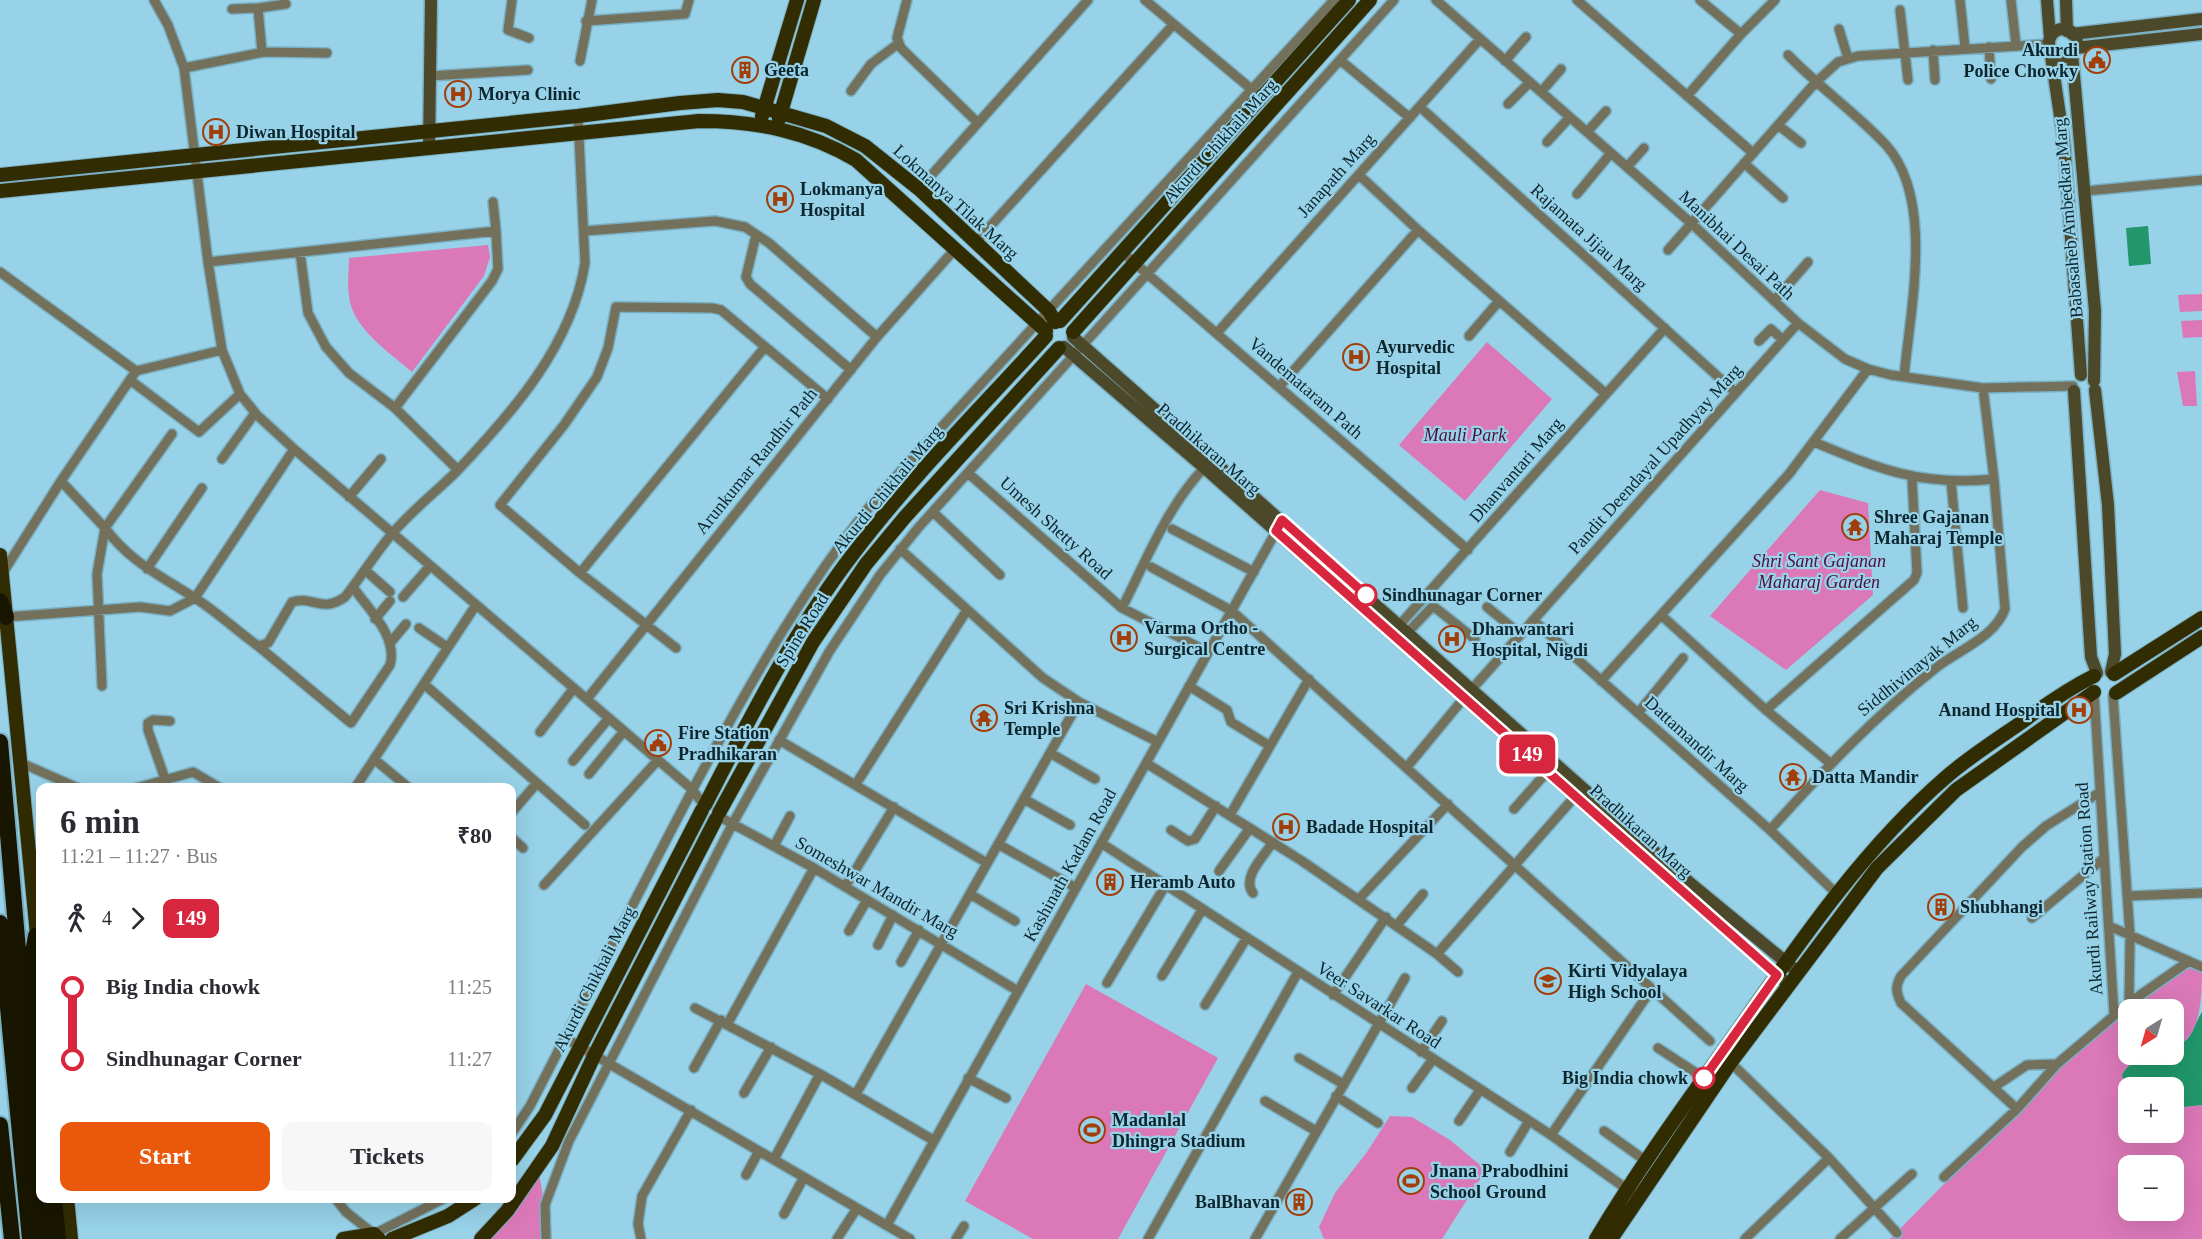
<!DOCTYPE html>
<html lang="en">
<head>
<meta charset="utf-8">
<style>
  :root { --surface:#fff; --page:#f7f7f7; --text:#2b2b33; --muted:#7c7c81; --accent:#ea580c }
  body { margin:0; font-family:Georgia,serif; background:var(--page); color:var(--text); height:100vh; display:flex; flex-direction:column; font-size:22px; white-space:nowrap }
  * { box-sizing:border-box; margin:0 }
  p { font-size:20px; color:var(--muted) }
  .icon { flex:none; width:33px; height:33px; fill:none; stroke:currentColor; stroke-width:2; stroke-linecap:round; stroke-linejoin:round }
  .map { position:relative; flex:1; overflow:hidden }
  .panel { position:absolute; left:36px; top:783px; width:480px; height:420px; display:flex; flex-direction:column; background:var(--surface); border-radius:12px; box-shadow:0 6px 24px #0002 }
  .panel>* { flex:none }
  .badge { padding:0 12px; border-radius:9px; font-size:21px; line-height:39px }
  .needle { width:39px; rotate:217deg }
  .tools { position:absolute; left:2118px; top:999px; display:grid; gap:12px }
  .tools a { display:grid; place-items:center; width:66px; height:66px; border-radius:12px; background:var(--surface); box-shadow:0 6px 24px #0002; font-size:30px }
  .map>.badge { position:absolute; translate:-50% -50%; box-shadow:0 0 0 3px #fff }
  .legs { display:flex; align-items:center; gap:9px; height:66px; padding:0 24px; font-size:20px }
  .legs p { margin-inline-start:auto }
  .summary { display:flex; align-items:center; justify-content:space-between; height:102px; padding:0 24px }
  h1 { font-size:33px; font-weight:600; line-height:45px }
  .primary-button { display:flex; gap:12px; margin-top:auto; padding:12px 24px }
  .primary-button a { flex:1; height:69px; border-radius:12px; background:var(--accent); color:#fff; font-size:24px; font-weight:600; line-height:69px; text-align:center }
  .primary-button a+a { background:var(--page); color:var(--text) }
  ul { padding:0 24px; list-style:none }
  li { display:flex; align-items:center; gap:21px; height:72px; font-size:22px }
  li i { display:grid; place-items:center; width:9px; height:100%; margin:0 8px; background:currentColor }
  li i::after { content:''; width:15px; height:15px; margin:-8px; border:4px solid; border-radius:50%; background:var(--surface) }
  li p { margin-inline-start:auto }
  li:first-child i { background:linear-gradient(#0000 50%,currentColor 0) }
  li:last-child i { background:linear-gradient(currentColor 50%,#0000 0) }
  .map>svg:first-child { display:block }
  .green { fill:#db78b8; fill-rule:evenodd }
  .water { fill:#21976b }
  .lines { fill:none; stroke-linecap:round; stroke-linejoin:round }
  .street-casing { stroke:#7bb0c3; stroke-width:12 }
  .secondary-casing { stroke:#7bb0c3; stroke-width:15 }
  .primary-casing { stroke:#7bb0c3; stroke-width:16 }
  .highway-casing { stroke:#7bb0c3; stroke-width:20 }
  .street { stroke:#73715c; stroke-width:9 }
  .secondary { stroke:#4c482a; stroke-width:12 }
  .primary { stroke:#312c02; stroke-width:14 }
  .highway { stroke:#181500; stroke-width:16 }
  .line-1-casing { stroke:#fff; stroke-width:14 }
  .line-1 { stroke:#d7263d; stroke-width:9 }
  .stop-1-dot { fill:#fff; stroke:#d7263d; stroke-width:3 }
  .labels { text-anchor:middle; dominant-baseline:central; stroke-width:4.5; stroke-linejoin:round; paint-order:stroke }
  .poi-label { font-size:18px; font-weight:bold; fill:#0d262e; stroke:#97d2e8; text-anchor:start }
  .street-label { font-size:18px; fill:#0d262e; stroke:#97d2e8 }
  .park-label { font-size:18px; font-style:italic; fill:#4f0e3c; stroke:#97d2e8 }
  .stop-label { font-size:18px; font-weight:bold; fill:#0d262e; stroke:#97d2e8; text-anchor:start }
</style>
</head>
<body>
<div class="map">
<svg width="2202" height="1239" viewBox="0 0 2202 1239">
  <rect width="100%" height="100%" fill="#97d2e8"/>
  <!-- green -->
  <path class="green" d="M488,245L490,257L484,276L412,372C389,352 352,328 349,296C347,284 349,270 349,258Z
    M2202,294V311L2180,312L2178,295Z
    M2202,320V337L2183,338L2181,321Z
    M1487,342L1552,399L1465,501L1399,445Z
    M2195,371L2197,406H2183L2177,372Z
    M1820,490L1868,503L1873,595L1786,670L1710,616Z
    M2189,962L2202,967C2202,990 2202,1044 2174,1044V1010H2128V1054L2145,1055L2125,1069L2128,1132H2174V1108L2202,1105V1239H1890L2060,1066L2116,1014ZM2128,1166H2174V1210H2128Z
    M1086,984L1218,1058L1118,1239H1033L965,1201Z
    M1390,1116L1412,1117L1450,1140L1486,1170L1442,1239H1324L1319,1227L1335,1193L1367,1152Z
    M539,1173L550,1239H488Z"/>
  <!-- water -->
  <path class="water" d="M2148,226L2151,264L2129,266L2126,228Z
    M2202,1012V1105L2174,1108V1088H2128V1093L2122,1075C2133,1055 2152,1054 2174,1054V1044C2193,1044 2193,1025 2202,1012Z"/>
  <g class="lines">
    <defs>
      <path id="street" d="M154,0L168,25L184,68L208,262L222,350L240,394L257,415L294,449L693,790L704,806
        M512,0L508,30L529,38
        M907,0L897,38L901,48L977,122
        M1145,0L1256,93
        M1436,0L1691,223L1798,323L1845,359L1868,369L1891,375L1983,388L2073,386
        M1577,0L1753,153
        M1700,0L1741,34
        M1960,0L1965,47
        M2011,0L2016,45
        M258,8L286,4
        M232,9L258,8L262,52
        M1900,10L1908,80
        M586,21L685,14L689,0
        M1839,29L1848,58
        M1989,47L1991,79
        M1933,50L1935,80
        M1788,55C1819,87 1856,113 1886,145C1935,199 1910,310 1904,377
        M1340,60L1410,118
        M580,61L592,0
        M1505,61L1526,37
        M184,68L264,52L327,53
        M430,76L528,70
        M851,91L871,64L899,43
        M1541,92L1561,69
        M1687,96L1741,34L1775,0
        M1508,104L1530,82
        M1420,107L1735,392
        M1778,125L1801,143
        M1587,132L1606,111
        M1547,142L1570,117
        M1744,163L1783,198
        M1627,167L1644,148
        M1359,175L1418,230L1605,393
        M919,189L1088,0
        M2086,191L2202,180
        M1577,194L1611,153
        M493,202L496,231
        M585,231L715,221L745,227L769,243L877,337
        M756,235L746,277L750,284L851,370
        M975,243L1173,25
        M1668,250L1815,83L1838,62L1858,56L2049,44
        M300,252L308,313L326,347L349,373L395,408L458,470
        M1122,252L1468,550
        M208,262L496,231L498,269L492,281L395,408
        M0,272L136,371L222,350
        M1774,301L1808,262
        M1217,333L1480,39
        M1469,336L1499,301
        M1759,341L1771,329L1783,340
        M130,380L199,432L240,394
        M1279,387L1418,230
        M172,434L105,528C130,562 161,576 195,598C217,612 237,631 258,646L268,643L292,602C313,595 321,614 345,597C361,577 375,554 391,535C411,511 436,492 457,471C513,412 572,345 585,263L578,116
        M1814,442C1879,469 1922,487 1994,479
        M222,459L255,413
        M968,473L1122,608L1208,652
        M61,481L105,528L97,574L102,686
        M1951,481L1963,608
        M349,497L381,459
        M933,512L1000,575
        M1172,529L1254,572
        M900,549L1043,678L1079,702L1158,742
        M1151,567L1232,611L1710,1041
        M147,569L202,488
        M365,570L390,592
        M580,573L764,348
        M2,574L61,481L136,371
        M403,597L430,566
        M1487,607L1520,634
        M1122,608C1146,561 1167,507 1204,468
        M1661,615L1766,710L1830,763
        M6,617L140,607L170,611L195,598L294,449
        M375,619L390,601
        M1533,620L1770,830L1837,894
        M419,628L447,647
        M1395,630L1665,328
        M1408,632L1433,606L1475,639
        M391,642L406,624
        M258,646L351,723L390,665C398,636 368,609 353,587
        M676,648L580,573L500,505L564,425L597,377L608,348L616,307L712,308L721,310L828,399
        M1601,681L1789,474L1868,369
        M424,684L585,825
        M1189,686L1227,710L1231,722L1270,746
        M2094,692L2114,1014
        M587,699L877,337L956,248
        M1766,710L1914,580L1917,573L1912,478
        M1638,713L1683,658
        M540,732L574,688
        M779,740L987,863
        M1050,753L1095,779
        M374,759L409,788
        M573,761L609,718
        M19,762L78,788
        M1146,763L1302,861L1437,954L1578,793
        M1407,767L1464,698L1798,323
        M589,774L624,731
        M165,779L148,730V723L153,720L170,721
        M856,784L967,610
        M136,788L193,772L220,788
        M355,788L476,605
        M1024,799L1070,825
        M1514,809L1547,772
        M512,812L537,783
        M1230,815L1309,679
        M718,816L814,868L1018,991
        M1171,830L1188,841L1195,839L1216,806
        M1770,830C1822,772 1875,716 1937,667C1959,650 1995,637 2005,609L1994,479L1983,388
        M512,838L523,848
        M1101,843L1551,1135L1638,1197
        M998,844L1076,888
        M774,846L790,816
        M1219,871L1250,828
        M544,885L658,760
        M845,887L894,807
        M1253,893C1241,878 1264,856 1273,842
        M970,894L1015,921
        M2128,896L2202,893
        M1359,899L1448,804
        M2032,918L2104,858
        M1397,925L1423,894
        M2109,926L2202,967
        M849,931L867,900
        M878,945L893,915
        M1437,954L1458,972
        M901,962L919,930
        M1162,976L1202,910
        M1107,983L1165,886
        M1333,995L1386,917
        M2129,1003L2189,961
        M1205,1005L1246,939
        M695,1008L820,1074L933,1140
        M728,1023L814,868
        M565,1038L910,1239
        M1658,1048L1704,1078
        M1421,1052L1442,1021
        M1299,1058L1343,1084
        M1727,1059L1829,1158L1897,1233
        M694,1068L721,1020
        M968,1078L1006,1098
        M1994,1087L2027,1065L2057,1064
        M1412,1088L1433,1059
        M744,1093L771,1047
        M856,1094L1079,702
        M1336,1096L1378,1123
        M1265,1101L1316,1131
        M2017,1109L1901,1003C1896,992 1895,987 1901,976L2022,847L2046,826L2100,792
        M1459,1121L1480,1090
        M1604,1131L1646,1161
        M512,1133L530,1106C587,996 642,884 701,774C754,676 808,581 879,495L1334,0
        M1551,1135L1651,990
        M1510,1152L1529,1121
        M774,1159L820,1074
        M746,1175L759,1151
        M1944,1177L2017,1109L2057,1064L2129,1003L2130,935L2113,696
        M335,1198L346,1212L374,1234L445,1198
        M784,1214L804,1177
        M887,1225L1278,528
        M546,1239L545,1205L569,1141L733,823L829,652L880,575L918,528L1394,0
        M641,1239L638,1224L642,1196L691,1110
        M837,1239L857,1208
        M956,1239L964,1226
        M1148,1239L1298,972
        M1255,1239L1405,978
        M1745,1239L1829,1158
        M1840,1239L1912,1174"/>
      <path id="secondary" d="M2047,0L2050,38
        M2066,0L2067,31
        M2049 43a14 14 0 1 1 28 0a14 14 0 1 1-28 0Z
        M2072,34L2202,19
        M2075,48L2202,34
        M2050,49L2064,142L2081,375
        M2072,53L2095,311L2094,381
        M429,148L431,0
        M1073,337L1691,884L1798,972
        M1064,347L1207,470L1783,980
        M2095,390L2108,505L2115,654L2111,672
        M2074,391L2091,657L2097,673"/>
      <path id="primary" d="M762,116L797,0
        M779,119L814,0
        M0,175L578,116L680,103L718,100L743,102L826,126L865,146L919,189L1049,311L1055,322
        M0,191L699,121C756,121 807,131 856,160L1046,331
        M1060,321L1349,0
        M1073,332L1370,0
        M0,555L40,965
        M2114,674L2202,618
        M2116,693L2202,637
        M705,805C749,719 794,631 853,554C911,477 981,408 1046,336
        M719,813L813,642L866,564L905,517L1059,348
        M512,1160L545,1115L702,810
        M67,1198L71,1239
        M343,1239L374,1234L379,1239
        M392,1239L448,1216L476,1198
        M481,1239L507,1211L552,1146L594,1056L716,819
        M1596,1239C1638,1169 1686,1103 1733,1037C1797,946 1861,851 1945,778C1969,757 1996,740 2022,722C2045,705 2068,689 2094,676
        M1611,1239L1731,1062L1877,868L1956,790L2094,692"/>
      <path id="highway" d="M0,601L6,617
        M0,742L43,1239
        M0,923L30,1239
        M36,936L31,964L40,1065
        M0,1125L12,1239
        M54,1198L58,1239"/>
    </defs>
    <!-- street casing -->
    <use href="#street" class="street-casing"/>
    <!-- secondary casing -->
    <use href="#secondary" class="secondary-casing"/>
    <!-- primary casing -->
    <use href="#primary" class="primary-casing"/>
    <!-- highway casing -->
    <use href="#highway" class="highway-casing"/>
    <!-- street -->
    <use href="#street" class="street"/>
    <!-- secondary -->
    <use href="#secondary" class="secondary"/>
    <!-- primary -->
    <use href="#primary" class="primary"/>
    <!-- highway -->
    <use href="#highway" class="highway"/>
  </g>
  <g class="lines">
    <defs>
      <path id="line-1" d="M1366,595L1282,520L1276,531L1777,975L1704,1078"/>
    </defs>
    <!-- line-1 casing -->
    <use href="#line-1" class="line-1-casing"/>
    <!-- line-1 -->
    <use href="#line-1" class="line-1"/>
  </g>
  <!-- icons -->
  <defs>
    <symbol id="civic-ring" viewBox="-11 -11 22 22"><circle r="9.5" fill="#97d2e8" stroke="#a23e09" stroke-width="1.5"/><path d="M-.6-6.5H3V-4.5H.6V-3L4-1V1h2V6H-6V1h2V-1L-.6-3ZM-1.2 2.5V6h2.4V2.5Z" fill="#a23e09"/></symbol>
    <symbol id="building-ring" viewBox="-11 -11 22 22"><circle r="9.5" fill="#97d2e8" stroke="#a23e09" stroke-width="1.5"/><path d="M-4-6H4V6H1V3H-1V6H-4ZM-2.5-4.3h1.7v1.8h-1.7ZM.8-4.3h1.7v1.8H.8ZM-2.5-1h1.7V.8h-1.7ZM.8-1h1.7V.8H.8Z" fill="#a23e09"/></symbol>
    <symbol id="hospital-ring" viewBox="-11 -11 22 22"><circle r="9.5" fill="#97d2e8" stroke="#a23e09" stroke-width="1.5"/><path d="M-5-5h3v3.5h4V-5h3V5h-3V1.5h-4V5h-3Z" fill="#a23e09"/></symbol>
    <symbol id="temple-ring" viewBox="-11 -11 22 22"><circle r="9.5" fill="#97d2e8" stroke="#a23e09" stroke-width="1.5"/><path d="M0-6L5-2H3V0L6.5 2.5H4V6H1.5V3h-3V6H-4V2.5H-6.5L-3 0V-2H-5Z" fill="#a23e09"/></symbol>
    <symbol id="school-ring" viewBox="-11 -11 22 22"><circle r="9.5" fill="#97d2e8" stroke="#a23e09" stroke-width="1.5"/><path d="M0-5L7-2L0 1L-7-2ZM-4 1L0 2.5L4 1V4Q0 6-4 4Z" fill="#a23e09"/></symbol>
    <symbol id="stadium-ring" viewBox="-11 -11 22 22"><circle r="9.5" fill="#97d2e8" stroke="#a23e09" stroke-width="1.5"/><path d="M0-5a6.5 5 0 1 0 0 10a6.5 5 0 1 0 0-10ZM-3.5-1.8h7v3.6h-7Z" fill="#a23e09"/></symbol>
  </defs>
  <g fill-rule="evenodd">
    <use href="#civic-ring" x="2082" y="45" width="30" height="30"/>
    <use href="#building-ring" x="730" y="55" width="30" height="30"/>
    <use href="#hospital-ring" x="443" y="79" width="30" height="30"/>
    <use href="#hospital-ring" x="201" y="117" width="30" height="30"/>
    <use href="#hospital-ring" x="765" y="184" width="30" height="30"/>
    <use href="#hospital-ring" x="1341" y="342" width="30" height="30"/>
    <use href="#temple-ring" x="1840" y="512" width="30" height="30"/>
    <use href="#hospital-ring" x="1109" y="623" width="30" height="30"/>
    <use href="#hospital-ring" x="1437" y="624" width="30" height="30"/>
    <use href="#hospital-ring" x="2064" y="695" width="30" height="30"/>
    <use href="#temple-ring" x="969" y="703" width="30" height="30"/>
    <use href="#civic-ring" x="643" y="728" width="30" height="30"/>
    <use href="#temple-ring" x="1778" y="762" width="30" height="30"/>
    <use href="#hospital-ring" x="1271" y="812" width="30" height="30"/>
    <use href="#building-ring" x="1095" y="867" width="30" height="30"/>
    <use href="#building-ring" x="1926" y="892" width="30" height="30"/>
    <use href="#school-ring" x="1533" y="966" width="30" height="30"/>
    <use href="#stadium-ring" x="1077" y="1115" width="30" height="30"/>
    <use href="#stadium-ring" x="1396" y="1166" width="30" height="30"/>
    <use href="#building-ring" x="1284" y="1187" width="30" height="30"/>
  </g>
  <!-- markers -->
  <g class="stop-1-dot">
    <circle cx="1366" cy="595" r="10"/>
    <circle cx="1704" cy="1078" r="10"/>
  </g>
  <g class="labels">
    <!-- poi labels -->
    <g class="poi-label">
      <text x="2078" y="50" text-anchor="end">Akurdi<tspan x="2078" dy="21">Police Chowky</tspan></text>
      <text x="764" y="70">Geeta</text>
      <text x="478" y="94">Morya Clinic</text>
      <text x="236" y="132">Diwan Hospital</text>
      <text x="800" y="189">Lokmanya<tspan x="800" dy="21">Hospital</tspan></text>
      <text x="1376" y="347">Ayurvedic<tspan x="1376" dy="21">Hospital</tspan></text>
      <text x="1874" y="517">Shree Gajanan<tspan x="1874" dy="21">Maharaj Temple</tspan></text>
      <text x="1144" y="628">Varma Ortho -<tspan x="1144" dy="21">Surgical Centre</tspan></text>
      <text x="1472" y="629">Dhanwantari<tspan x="1472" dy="21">Hospital, Nigdi</tspan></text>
      <text x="1004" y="708">Sri Krishna<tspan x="1004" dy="21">Temple</tspan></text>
      <text x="2060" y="710" text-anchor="end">Anand Hospital</text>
      <text x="678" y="733">Fire Station<tspan x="678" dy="21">Pradhikaran</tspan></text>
      <text x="1812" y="777">Datta Mandir</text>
      <text x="1306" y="827">Badade Hospital</text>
      <text x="1130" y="882">Heramb Auto</text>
      <text x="1960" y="907">Shubhangi</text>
      <text x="1568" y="971">Kirti Vidyalaya<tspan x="1568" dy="21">High School</tspan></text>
      <text x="1112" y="1120">Madanlal<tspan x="1112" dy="21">Dhingra Stadium</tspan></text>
      <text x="1430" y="1171">Jnana Prabodhini<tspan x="1430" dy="21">School Ground</tspan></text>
      <text x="1280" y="1202" text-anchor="end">BalBhavan</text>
    </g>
    <!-- street labels -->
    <g class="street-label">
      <text transform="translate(1220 141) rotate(-48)">Akurdi Chikhali Marg</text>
      <text transform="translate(1336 175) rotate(-48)">Janapath Marg</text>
      <text transform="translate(956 202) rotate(42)">Lokmanya Tilak Marg</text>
      <text transform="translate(2068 218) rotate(-95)">Babasaheb Ambedkar Marg</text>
      <text transform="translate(1589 237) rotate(42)">Rajamata Jijau Marg</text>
      <text transform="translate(1737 245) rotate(43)">Manibhai Desai Path</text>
      <text transform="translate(1306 388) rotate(41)">Vandemataram Path</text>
      <text transform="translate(1209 449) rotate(41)">Pradhikaran Marg</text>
      <text transform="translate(1655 459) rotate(-48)">Pandit Deendayal Upadhyay Marg</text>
      <text transform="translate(756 461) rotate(-51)">Arunkumar Randhir Path</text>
      <text transform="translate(1516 470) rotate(-49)">Dhanvantari Marg</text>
      <text transform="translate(887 489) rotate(-50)">Akurdi Chikhali Marg</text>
      <text transform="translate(1056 528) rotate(42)">Umesh Shetty Road</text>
      <text transform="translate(802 630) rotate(-58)">Spine Road</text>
      <text transform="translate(1917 666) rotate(-39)">Siddhivinayak Marg</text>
      <text transform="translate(1697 744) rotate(42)">Dattamandir Marg</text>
      <text transform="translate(1641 831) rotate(42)">Pradhikaran Marg</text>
      <text transform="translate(1070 865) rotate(-61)">Kashinath Kadam Road</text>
      <text transform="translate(877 887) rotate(30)">Someshwar Mandir Marg</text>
      <text transform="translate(2089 889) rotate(-94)">Akurdi Railway Station Road</text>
      <text transform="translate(594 979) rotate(-63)">Akurdi Chikhali Marg</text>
      <text transform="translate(1379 1005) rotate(33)">Veer Savarkar Road</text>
    </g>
    <!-- park labels -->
    <g class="park-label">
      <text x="1465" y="435">Mauli Park</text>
      <text x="1819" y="561">Shri Sant Gajanan<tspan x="1819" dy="21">Maharaj Garden</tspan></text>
    </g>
    <!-- stop labels -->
    <g class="stop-label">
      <text x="1382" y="595">Sindhunagar Corner</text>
      <text x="1688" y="1078" text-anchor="end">Big India chowk</text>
    </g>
  </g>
</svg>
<div class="tools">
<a><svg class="needle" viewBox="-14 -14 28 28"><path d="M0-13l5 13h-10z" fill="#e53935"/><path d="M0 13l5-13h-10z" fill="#7c7c81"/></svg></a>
<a>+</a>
<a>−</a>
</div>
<b class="badge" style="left:1527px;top:754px;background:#d7263d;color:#fff">149</b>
<section class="panel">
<div class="summary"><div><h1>6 min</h1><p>11:21 – 11:27 · Bus</p></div><b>₹80</b></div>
<div class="legs"><svg class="icon" aria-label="walk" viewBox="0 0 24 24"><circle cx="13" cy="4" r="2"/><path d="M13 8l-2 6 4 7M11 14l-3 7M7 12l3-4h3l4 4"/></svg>4<svg class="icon" aria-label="forward" viewBox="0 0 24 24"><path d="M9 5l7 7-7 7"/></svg><b class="badge" style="background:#d7263d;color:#fff">149</b></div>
<ul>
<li><i style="color:#d7263d"></i><b>Big India chowk</b><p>11:25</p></li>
<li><i style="color:#d7263d"></i><b>Sindhunagar Corner</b><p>11:27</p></li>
</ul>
<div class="primary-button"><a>Start</a><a>Tickets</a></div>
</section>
</div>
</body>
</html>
